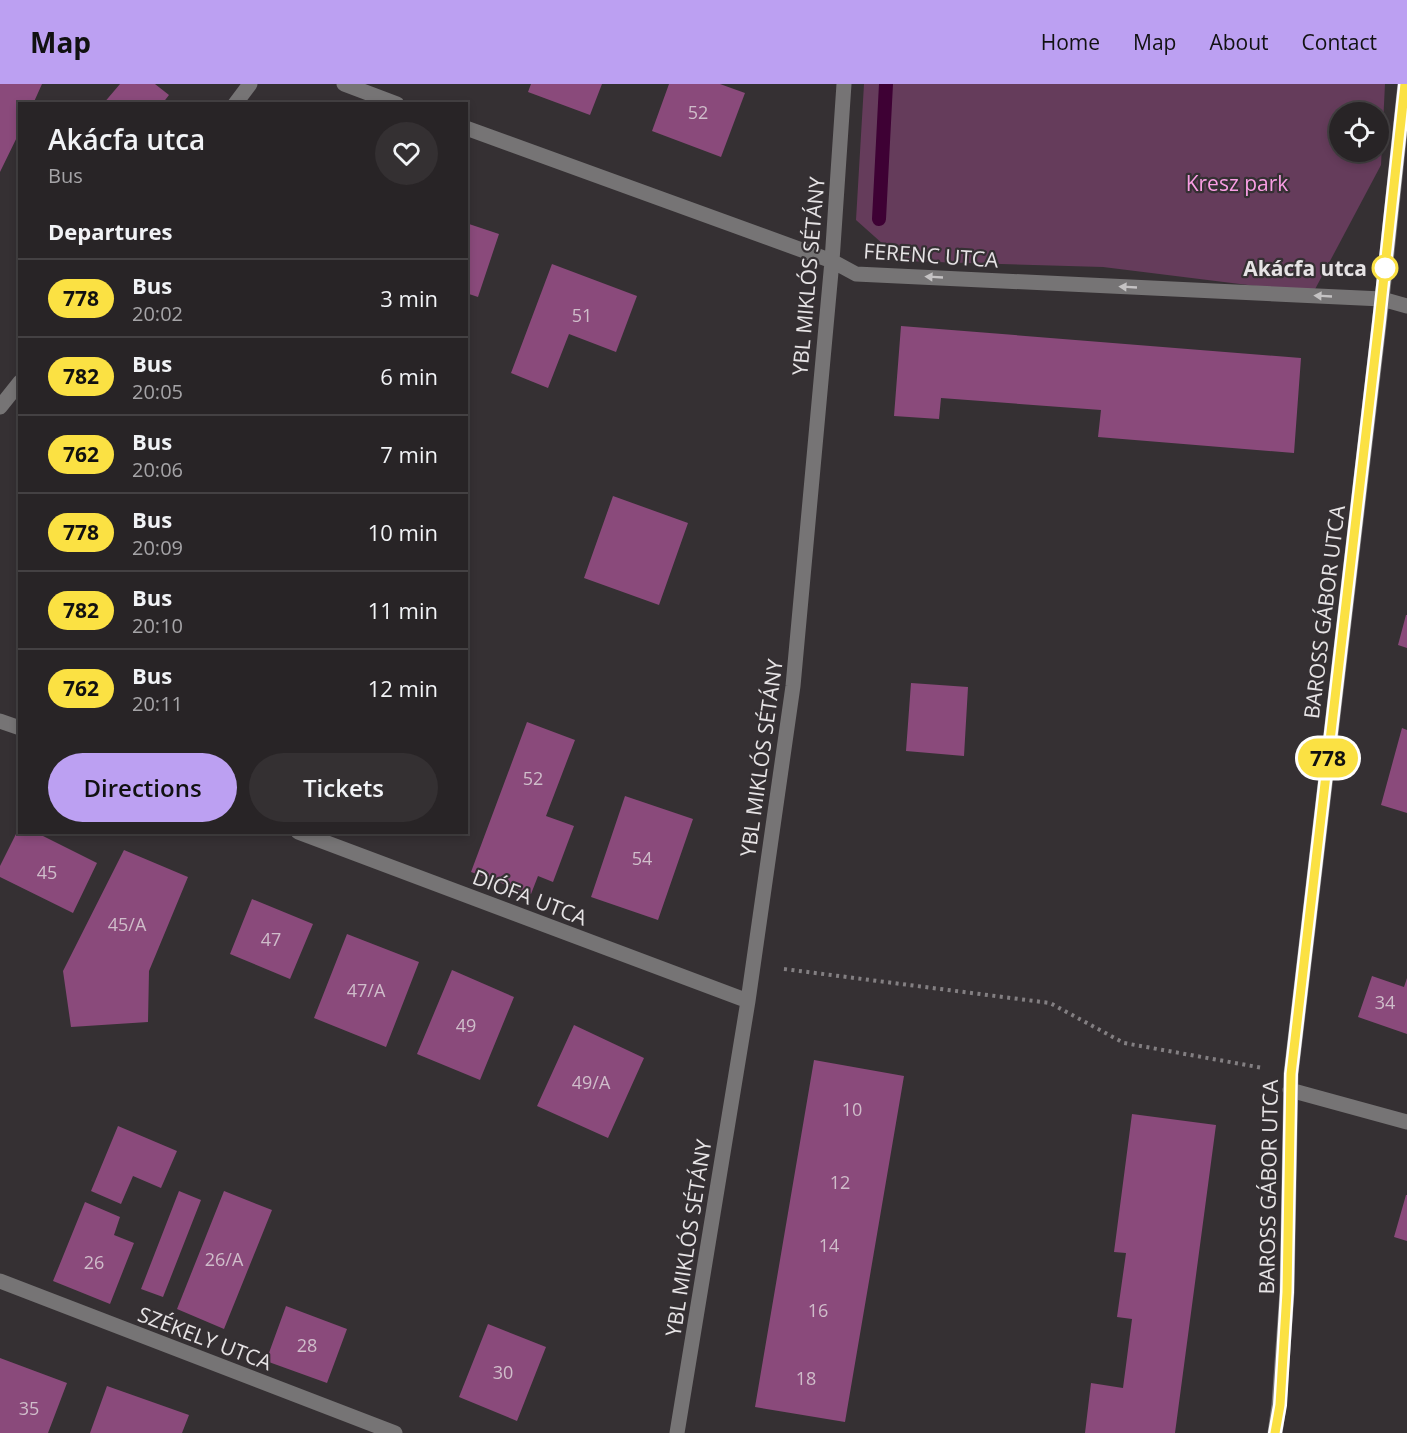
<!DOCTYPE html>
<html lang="en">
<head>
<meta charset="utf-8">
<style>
  :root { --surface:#282426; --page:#343032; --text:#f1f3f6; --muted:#a5a4a7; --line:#444143; --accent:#bca0f2 }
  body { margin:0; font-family:"Open Sans",sans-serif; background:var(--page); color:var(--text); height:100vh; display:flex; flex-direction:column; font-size:22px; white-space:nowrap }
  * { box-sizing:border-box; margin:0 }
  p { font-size:20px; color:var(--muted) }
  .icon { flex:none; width:33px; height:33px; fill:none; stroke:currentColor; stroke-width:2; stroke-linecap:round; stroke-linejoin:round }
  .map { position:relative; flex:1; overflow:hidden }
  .side { position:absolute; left:18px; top:18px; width:450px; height:732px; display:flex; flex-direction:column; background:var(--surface); border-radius:0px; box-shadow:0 3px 9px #0003,0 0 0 2px var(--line) }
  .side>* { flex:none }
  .badge { padding:0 12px; border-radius:20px; font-size:21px; line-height:39px }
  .buttons { position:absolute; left:1329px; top:18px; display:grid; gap:12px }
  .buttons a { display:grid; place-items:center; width:60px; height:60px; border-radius:50%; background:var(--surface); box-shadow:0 3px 9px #0003,0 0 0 2px var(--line); font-size:30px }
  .map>.badge { position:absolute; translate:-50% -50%; box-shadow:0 0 0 3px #fff }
  h2 { padding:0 30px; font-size:22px; line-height:54px }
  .round { display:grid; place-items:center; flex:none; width:63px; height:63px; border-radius:32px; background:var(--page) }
  .headline { display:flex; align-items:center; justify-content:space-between; height:102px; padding:0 30px }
  h1 { font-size:28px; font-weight:600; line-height:45px }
  .action { display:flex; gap:12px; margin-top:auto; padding:12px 30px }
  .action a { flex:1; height:69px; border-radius:36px; background:var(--accent); color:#111; font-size:24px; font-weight:600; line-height:69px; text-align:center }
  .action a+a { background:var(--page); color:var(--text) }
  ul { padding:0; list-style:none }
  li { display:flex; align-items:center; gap:18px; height:78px; padding:0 30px; border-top:2px solid var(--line) }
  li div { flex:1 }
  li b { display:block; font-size:22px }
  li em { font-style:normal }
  li .badge { min-width:66px; font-weight:700; text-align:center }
  header { display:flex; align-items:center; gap:36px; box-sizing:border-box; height:84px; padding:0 30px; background:var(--accent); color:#111 }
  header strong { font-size:28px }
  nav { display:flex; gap:33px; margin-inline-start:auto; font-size:21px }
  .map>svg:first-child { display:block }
  .green { fill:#653c5b; fill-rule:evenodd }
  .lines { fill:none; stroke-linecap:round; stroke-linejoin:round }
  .stream { stroke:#3e0134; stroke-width:14 }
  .building { fill:#8a4a7b }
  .path { stroke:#837f82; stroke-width:4; stroke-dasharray:3 4.5; stroke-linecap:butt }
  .minor { stroke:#767475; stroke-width:15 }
  .oneway { fill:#c4c2c3 }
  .line-casing { stroke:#fff; stroke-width:14 }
  .line { stroke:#fbe143; stroke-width:9 }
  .stop-dot { fill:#fff; stroke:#fbe143; stroke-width:3 }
  .labels { text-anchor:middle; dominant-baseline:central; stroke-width:4.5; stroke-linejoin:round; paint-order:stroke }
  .number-label { font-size:18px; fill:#cfbdca }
  .park-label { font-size:21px; fill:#fa9ee4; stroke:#353033 }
  .street-label { font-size:21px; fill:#e6e3e5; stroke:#353033 }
  .stop-label { font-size:21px; font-weight:bold; fill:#e6e3e5; stroke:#353033; text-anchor:end }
</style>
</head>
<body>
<header>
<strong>Map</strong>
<nav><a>Home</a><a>Map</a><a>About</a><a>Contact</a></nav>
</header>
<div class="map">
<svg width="1407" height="1349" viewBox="0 0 1407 1349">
  <rect width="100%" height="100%" fill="#353033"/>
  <!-- green -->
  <path class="green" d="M864,0H1385L1381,81L1313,209L1103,183L902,177L856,136ZM1340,28H1378V68H1340Z"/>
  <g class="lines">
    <!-- stream -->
    <path class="stream" d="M879,135L886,0"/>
  </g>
  <!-- building -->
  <path class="building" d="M0,0H42L33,20H20V47L0,88Z
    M120,0H155L169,11L162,20H103Z
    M531,0H602L590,31L528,8Z
    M669,0H720L745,9L721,73L652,47Z
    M466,139L499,150L478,213L466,209Z
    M552,180L637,212L616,268L569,250L548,304L511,289Z
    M901,242L1301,274L1294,369L1098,353L1101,326L941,314L939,335L894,332Z
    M613,412L688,439L659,521L584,494Z
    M1406,531H1407V564L1398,561Z
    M911,599L968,603L964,672L906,667Z
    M527,638L575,656L546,732L574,742L553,798L538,792L531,810L471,788Z
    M1402,644L1407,646V729L1381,721Z
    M625,712L693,735L658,836L591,813Z
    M20,742V748H35L97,779L73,829L0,793V782Z
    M124,766L188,793L149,887L148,938L71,943L63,887Z
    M252,815L313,840L290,895L230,870Z
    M347,850L419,878L386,963L314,934Z
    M452,886L514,913L480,996L417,970Z
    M1372,892L1404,903L1407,894V950L1358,933Z
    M574,941L644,974L608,1054L537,1022Z
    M814,976L904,992L845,1338L755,1323Z
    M1132,1030L1216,1041L1175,1349H1085L1091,1299L1123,1304L1132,1235L1117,1233L1126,1169L1114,1168Z
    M118,1042L177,1067L161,1104L133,1092L121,1120L91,1107Z
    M179,1107L201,1116L163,1213L141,1205Z
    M224,1107L272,1126L224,1245L177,1225Z
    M1406,1111H1407V1157L1394,1153Z
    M85,1118L120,1133L114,1151L134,1159L110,1220L53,1197Z
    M286,1222L347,1245L327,1299L266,1277Z
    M488,1240L546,1263L517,1337L459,1313Z
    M0,1274L67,1299L48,1349H0Z
    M107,1302L189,1331L182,1349H90Z"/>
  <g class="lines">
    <!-- path -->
    <path class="path" d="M784,885L1050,919L1124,959L1263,984"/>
    <!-- minor -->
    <path class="minor" d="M344,0L397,20
      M235,20L250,0
      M466,44L832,177L856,190L1382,215L1407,222
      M0,323L20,298
      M0,637L20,644
      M298,748L748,917
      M1290,1006L1407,1038
      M0,1197L395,1349
      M677,1349L748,917L793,602L832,177L844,0
      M1275,1349L1279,1321L1287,1208L1291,990L1382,215L1405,0"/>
  </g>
  <!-- one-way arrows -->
  <defs><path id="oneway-solid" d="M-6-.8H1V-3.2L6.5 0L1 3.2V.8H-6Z" transform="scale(1.5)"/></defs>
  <g class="oneway">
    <use href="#oneway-solid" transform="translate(934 193) rotate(-177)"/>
    <use href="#oneway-solid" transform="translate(1128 203) rotate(-177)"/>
    <use href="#oneway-solid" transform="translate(1323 212) rotate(-177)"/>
  </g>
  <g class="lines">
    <defs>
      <path id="line" d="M1275,1349L1280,1321L1287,1208L1291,990L1379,238L1405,0"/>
    </defs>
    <!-- line casing -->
    <use href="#line" class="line-casing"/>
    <!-- line -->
    <use href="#line" class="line"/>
  </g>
  <!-- markers -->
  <circle class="stop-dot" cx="1385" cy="184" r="12"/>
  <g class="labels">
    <!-- number labels -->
    <g class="number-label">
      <text x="698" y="28">52</text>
      <text x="582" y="231">51</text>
      <text x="533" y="694">52</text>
      <text x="642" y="774">54</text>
      <text x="47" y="788">45</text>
      <text x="127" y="840">45/A</text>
      <text x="271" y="855">47</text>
      <text x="366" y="906">47/A</text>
      <text x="1385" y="918">34</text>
      <text x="466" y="941">49</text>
      <text x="591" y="998">49/A</text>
      <text x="852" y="1025">10</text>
      <text x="840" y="1098">12</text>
      <text x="829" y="1161">14</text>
      <text x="224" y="1175">26/A</text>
      <text x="94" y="1178">26</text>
      <text x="818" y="1226">16</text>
      <text x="307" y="1261">28</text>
      <text x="503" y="1288">30</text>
      <text x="806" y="1294">18</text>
      <text x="29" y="1324">35</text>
    </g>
    <!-- park labels -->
    <g class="park-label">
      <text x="1237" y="99">Kresz park</text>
    </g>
    <!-- street labels -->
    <g class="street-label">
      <text transform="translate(931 171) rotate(4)">FERENC UTCA</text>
      <text transform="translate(808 192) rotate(-85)">YBL MIKLÓS SÉTÁNY</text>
      <text transform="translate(1324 528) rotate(-83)">BAROSS GÁBOR UTCA</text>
      <text transform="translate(761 674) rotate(-82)">YBL MIKLÓS SÉTÁNY</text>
      <text transform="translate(530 813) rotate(21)">DIÓFA UTCA</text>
      <text transform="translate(1268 1103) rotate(-89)">BAROSS GÁBOR UTCA</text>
      <text transform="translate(688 1154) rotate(-81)">YBL MIKLÓS SÉTÁNY</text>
      <text transform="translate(205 1254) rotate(21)">SZÉKELY UTCA</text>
    </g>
    <!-- stop labels -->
    <g class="stop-label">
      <text x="1367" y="184">Akácfa utca</text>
    </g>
  </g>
</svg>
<div class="buttons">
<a><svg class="icon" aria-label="locate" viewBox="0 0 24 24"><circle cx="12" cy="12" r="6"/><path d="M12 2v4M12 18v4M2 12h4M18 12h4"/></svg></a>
</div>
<b class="badge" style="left:1328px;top:674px;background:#fbe143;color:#111">778</b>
<section class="side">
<div class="headline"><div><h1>Akácfa utca</h1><p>Bus</p></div><a class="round"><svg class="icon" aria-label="heart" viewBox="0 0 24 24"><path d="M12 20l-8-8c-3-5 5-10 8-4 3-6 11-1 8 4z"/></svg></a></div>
<h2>Departures</h2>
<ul>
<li><span class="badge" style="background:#fbe143;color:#111">778</span><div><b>Bus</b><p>20:02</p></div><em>3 min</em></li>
<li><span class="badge" style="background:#fbe143;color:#111">782</span><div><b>Bus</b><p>20:05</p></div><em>6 min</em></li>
<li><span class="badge" style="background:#fbe143;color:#111">762</span><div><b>Bus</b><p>20:06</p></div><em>7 min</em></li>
<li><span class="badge" style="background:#fbe143;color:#111">778</span><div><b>Bus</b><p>20:09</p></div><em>10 min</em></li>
<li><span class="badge" style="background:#fbe143;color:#111">782</span><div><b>Bus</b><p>20:10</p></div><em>11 min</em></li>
<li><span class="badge" style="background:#fbe143;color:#111">762</span><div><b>Bus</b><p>20:11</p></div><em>12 min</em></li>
</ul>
<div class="action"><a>Directions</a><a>Tickets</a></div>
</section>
</div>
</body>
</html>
